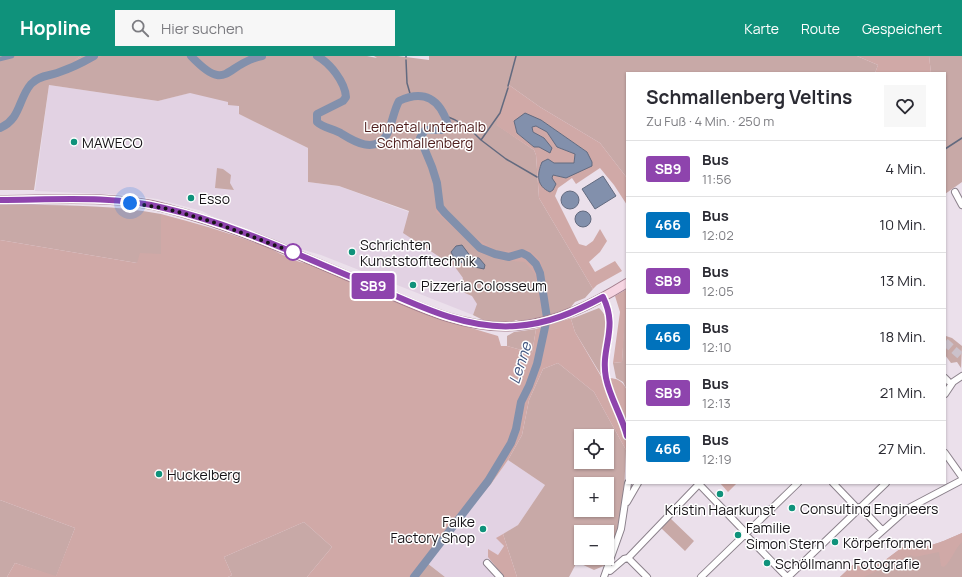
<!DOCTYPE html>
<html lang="de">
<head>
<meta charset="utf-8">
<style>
  :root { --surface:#fff; --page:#f7f7f7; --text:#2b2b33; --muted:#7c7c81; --line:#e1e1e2; --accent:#0f927b }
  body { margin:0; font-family:Manrope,sans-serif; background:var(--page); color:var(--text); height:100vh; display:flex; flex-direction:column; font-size:15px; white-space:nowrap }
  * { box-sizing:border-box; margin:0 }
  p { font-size:13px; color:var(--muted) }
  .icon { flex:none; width:22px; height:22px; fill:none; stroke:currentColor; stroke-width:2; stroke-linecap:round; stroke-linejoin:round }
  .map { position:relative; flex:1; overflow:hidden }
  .side { position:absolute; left:626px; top:16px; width:320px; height:412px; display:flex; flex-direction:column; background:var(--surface); border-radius:0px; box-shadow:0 1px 3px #0004 }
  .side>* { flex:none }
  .badge { padding:0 8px; border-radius:3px; font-size:14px; line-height:26px }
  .controls { position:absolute; left:574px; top:373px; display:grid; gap:8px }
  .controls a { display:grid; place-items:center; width:40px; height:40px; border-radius:0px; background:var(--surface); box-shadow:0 1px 3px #0004; font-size:20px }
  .you { position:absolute; width:20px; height:20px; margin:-10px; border:3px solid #fff; border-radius:50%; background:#1a73e8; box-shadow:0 0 0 6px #1a73e833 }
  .map>.badge { position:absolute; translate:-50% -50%; box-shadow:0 0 0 2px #fff }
  .round { display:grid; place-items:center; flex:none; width:42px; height:42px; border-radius:0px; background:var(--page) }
  .head { display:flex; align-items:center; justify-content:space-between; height:68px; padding:0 20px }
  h1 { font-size:19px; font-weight:700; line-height:30px }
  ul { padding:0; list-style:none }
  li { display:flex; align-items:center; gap:12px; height:56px; padding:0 20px; border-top:1px solid var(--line) }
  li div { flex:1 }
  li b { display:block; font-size:15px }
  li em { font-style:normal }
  li .badge { min-width:44px; font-weight:700; text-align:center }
  header { display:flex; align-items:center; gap:24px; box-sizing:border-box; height:56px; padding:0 20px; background:var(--accent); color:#fff }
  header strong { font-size:19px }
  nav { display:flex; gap:22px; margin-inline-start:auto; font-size:14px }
  .search { width:280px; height:36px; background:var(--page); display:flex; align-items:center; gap:10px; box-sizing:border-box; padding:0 14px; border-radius:0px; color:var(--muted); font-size:15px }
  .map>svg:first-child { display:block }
  .built { fill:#e2d2e3 }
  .green { fill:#c8a9a7; fill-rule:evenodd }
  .forest { fill:#d0a9a7; fill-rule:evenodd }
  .water { fill:#8290ac; stroke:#626a7f }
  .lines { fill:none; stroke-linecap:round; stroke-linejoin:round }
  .stream { stroke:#626a7f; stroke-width:1.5 }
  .canal { stroke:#8290ac; stroke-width:4.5 }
  .river { stroke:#8290ac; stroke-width:8 }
  .major-tunnel { stroke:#cbc1cb; stroke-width:8; stroke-dasharray:8 4; stroke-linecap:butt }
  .minor-casing { stroke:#8b818b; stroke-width:8 }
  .major-casing { stroke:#a47f8e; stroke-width:10 }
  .minor { stroke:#fff; stroke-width:6 }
  .major { stroke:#f6d5e2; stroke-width:8 }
  .line-casing { stroke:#fff; stroke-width:9 }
  .line { stroke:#8e44ad; stroke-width:6 }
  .walk { stroke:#161317; stroke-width:4; stroke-dasharray:0 7.2 }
  .poi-dot { fill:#0f927b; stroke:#fff; stroke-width:1.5 }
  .stop-dot { fill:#fff; stroke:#8e44ad; stroke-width:2 }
  .labels { text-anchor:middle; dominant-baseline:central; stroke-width:3; stroke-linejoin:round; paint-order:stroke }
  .park-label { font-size:14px; fill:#4e1d1c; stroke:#fff }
  .poi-label { font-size:14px; fill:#161317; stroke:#fff; text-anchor:start }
  .water-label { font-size:15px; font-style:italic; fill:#415580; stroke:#fff }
</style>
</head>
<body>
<header>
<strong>Hopline</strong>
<div class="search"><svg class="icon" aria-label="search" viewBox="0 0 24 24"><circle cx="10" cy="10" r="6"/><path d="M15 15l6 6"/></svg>Hier suchen</div>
<nav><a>Karte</a><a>Route</a><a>Gespeichert</a></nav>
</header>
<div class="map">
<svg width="962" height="521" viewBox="0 0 962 521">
  <rect width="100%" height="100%" fill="#ebe0eb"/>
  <!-- built -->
  <path class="built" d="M49,29L158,45L193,36L238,45L239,58L308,92V126L339,130L409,156L465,217L480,242L473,259L321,199L242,176L202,155L157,143L128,139L35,135Z
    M508,404L545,429L518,469L497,482L504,490L498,499L488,494L494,510L504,521H445L427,507L456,469L491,428Z"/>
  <!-- green -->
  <path class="green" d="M0,0H81L75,4L86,0H367L377,2L374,0H398L429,4V0H857L878,9L875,17H627V122L600,87L540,51L509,29V35L497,69L534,94L536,99L539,142L593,233L585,242L575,246L570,252L543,261L519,265L516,264L510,267L487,266L473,259L477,248L472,240L465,237L461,227L463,222L455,211L403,177L409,155L339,130L308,126V92L239,58V50L228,49V46L190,37L158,45L49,29L34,134H0Z
    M929,0H962V126L945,138V17H931Z
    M217,112L223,113L231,119L230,127L234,134L215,132Z
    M0,149C54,149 108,148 161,158V198L137,207L0,184Z
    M627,243V334L623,326L616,322L613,307L622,306L625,244Z
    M599,252C617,268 598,299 601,319L575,276L571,263Z
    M536,273L532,297L507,290V280L514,276Z
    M946,280L952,282L962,290L961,312L957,306L951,307L945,299Z
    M558,307L594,336L626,394L624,436L619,470L606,509L594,514L577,506L569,521H517L503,478L518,469L545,429L508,404L522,379L529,344L543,313ZM581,380H607V406H581ZM581,428H607V454H581ZM581,476H607V502H581Z
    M0,444L75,472L56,521L15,507L7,521H0Z
    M670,462L694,485L685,495L661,472Z
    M304,466L332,491L307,521H228L232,519L224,501Z
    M962,477V521H840L858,504L867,511L884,505L904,490C927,494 941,486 962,477Z
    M427,507L445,521H416Z"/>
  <!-- forest -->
  <path class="forest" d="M81,0H102L86,10L74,4Z
    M857,0H929L931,17H875L878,9Z
    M509,29L540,51L600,87L627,122V149L614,129L600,112L576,128L572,122L558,132L555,140L579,188L586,190L593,185L600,173L607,185L600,196L589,206L595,216L615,205L622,215L597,229L593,233L539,142L536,99L534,94L496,69ZM541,64L587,96L566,122L553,119L551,122L548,103L554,107H574L575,98L557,91L547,76L536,70L532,71L533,76L544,82L534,91L517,77L514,65Z
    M439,123L444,153L464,174L497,195L529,194L541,205L550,256L542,257L535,218L525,206L500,204L480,197L436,156L433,125Z
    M161,158C196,167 230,177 264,190C280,196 293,207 312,208L451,266L498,280L501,290H507L532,297L536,273L575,261L571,263L575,276L602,322C615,322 621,322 627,334L626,394L594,336L558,307L543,313L529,344L522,379L508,404L491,428L456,469L416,521H307L332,491L304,466L224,501L232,519L228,521H7L15,507L56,520L75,472L0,444V184L137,207L140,197L161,198Z
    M627,233L622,306L613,307L620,256L615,240Z
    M720,427H737L728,436Z
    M962,477V486C954,494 952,504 944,511L941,510L939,496L915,501L910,499L864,521H840L858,504L867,511L884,505L904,490C927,494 941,486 962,477Z
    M503,478L517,521H504L488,501V493L498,499L504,490L496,482Z"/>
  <!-- water -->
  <path class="water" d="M525,57L541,64L587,96L592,106V110L566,122L553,119L552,122L556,128L553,134L550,136C536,130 537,118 542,106L548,103L554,107H574L575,98L557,91L547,76L536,70L532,71L533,76L544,82L552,92L550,97L539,91H534L517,77L514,65Z
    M603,120L616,140L595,153L582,133Z
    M561 144a9 9 0 1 1 18 0a9 9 0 1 1-18 0Z
    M575 163a8 8 0 1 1 16 0a8 8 0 1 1-16 0Z
    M462,189L471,201L479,202L485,209L484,213L470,210L455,204L451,196L456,190Z"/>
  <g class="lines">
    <!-- stream -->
    <path class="stream" d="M406,0V1
      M406,4L407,27L411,41
      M508,30L516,0
      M446,60C460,65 471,73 481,84L500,57L508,32
      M481,84L506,103L537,121
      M945,93L962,82"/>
    <!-- canal -->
    <path class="canal" d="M0,3L12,0"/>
    <!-- river -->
    <path class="river" d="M191,0C228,39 224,8 262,0
      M317,0C330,7 345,26 346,41L343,45L317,58V66C323,72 335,73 342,78C355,86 374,97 386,80C392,70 393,56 399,45C424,33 440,43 448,69L442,74H425L420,82L432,111L437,127L440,151L445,157L480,192L495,198L509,201L522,197L528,200L536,208L540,217L547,262L537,308L529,330L521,346L516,373L511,387L488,425L414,521
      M0,72C21,63 18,43 31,28C38,20 48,20 57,17C69,13 82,7 94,0"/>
    <!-- major-tunnel -->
    <path class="major-tunnel" d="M945,286L962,301"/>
    <defs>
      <path id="minor" d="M955,136L962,149
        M603,241C619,273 600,291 606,322C610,342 622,360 627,380
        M945,322L948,325
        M945,338L953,326L962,320
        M945,397L962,421
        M698,427L746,477
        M833,427L858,453
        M627,446L638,427
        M860,451L882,474
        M745,478L787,521
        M871,485L907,453L962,424
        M628,502L647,521
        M487,507L500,521
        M607,514L610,515L624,503L628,502L699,428
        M604,521L621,473L628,427
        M701,521L798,427
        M788,521L886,427"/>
      <path id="major" d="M0,144C51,144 116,139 165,152C231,169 294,197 357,224C407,245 461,275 517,270C558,266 593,248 627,227"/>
    </defs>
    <!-- minor casing -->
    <use href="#minor" class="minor-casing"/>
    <!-- major casing -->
    <use href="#major" class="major-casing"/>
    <!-- minor -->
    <use href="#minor" class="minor"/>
    <!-- major -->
    <use href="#major" class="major"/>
  </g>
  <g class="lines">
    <defs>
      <path id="line" d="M0,144C52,144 113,139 164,152C234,168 300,200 366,227C413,247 463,274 516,270C548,268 575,256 603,241C619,273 600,291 606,322C610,342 622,360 627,380"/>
    </defs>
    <!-- line casing -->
    <use href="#line" class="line-casing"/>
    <!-- line -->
    <use href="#line" class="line"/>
    <!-- walk -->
    <path class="walk" d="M130,147L164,152L210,165L293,196"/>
  </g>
  <!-- markers -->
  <g class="poi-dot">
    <circle cx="74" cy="86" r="4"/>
    <circle cx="191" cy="142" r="4"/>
    <circle cx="352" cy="196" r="4"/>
    <circle cx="413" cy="229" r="4"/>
    <circle cx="159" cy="418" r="4"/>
    <circle cx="720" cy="438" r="4"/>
    <circle cx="792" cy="452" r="4"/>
    <circle cx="483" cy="473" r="4"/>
    <circle cx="738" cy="479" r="4"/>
    <circle cx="835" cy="486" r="4"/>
    <circle cx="767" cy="507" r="4"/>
  </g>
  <circle class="stop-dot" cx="293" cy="196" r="8"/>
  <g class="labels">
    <!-- park labels -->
    <g class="park-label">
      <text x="425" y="70">Lennetal unterhalb<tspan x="425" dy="16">Schmallenberg</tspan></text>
    </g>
    <!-- poi labels -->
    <g class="poi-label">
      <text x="82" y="86">MAWECO</text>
      <text x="199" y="142">Esso</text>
      <text x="360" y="188">Schrichten<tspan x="360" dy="16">Kunststofftechnik</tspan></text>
      <text x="421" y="229">Pizzeria Colosseum</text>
      <text x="167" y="418">Huckelberg</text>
      <text x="800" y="452">Consulting Engineers</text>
      <text x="720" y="453" text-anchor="middle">Kristin Haarkunst</text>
      <text x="475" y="465" text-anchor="end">Falke<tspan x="475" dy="16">Factory Shop</tspan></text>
      <text x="746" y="471">Familie<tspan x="746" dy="16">Simon Stern</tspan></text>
      <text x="843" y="486">Körperformen</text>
      <text x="775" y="507">Schöllmann Fotografie</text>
    </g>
    <!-- water labels -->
    <g class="water-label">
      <text transform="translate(520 307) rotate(-72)">Lenne</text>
    </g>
  </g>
</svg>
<div class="controls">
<a><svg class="icon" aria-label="locate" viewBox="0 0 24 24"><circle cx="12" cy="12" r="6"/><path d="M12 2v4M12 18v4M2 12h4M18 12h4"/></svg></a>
<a>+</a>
<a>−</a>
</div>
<div class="you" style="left:130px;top:147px"></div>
<b class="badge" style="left:373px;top:230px;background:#8e44ad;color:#fff">SB9</b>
<section class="side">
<div class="head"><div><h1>Schmallenberg Veltins</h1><p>Zu Fuß · 4 Min. · 250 m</p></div><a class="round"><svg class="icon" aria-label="heart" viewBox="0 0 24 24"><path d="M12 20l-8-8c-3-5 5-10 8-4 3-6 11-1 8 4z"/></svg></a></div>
<ul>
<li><span class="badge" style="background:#8e44ad;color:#fff">SB9</span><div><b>Bus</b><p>11:56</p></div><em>4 Min.</em></li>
<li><span class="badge" style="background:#0072bc;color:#fff">466</span><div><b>Bus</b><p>12:02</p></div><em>10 Min.</em></li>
<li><span class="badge" style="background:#8e44ad;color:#fff">SB9</span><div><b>Bus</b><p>12:05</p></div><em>13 Min.</em></li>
<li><span class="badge" style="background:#0072bc;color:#fff">466</span><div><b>Bus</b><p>12:10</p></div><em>18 Min.</em></li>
<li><span class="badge" style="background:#8e44ad;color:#fff">SB9</span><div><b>Bus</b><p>12:13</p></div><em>21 Min.</em></li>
<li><span class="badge" style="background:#0072bc;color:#fff">466</span><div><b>Bus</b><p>12:19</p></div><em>27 Min.</em></li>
</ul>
</section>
</div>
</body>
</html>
